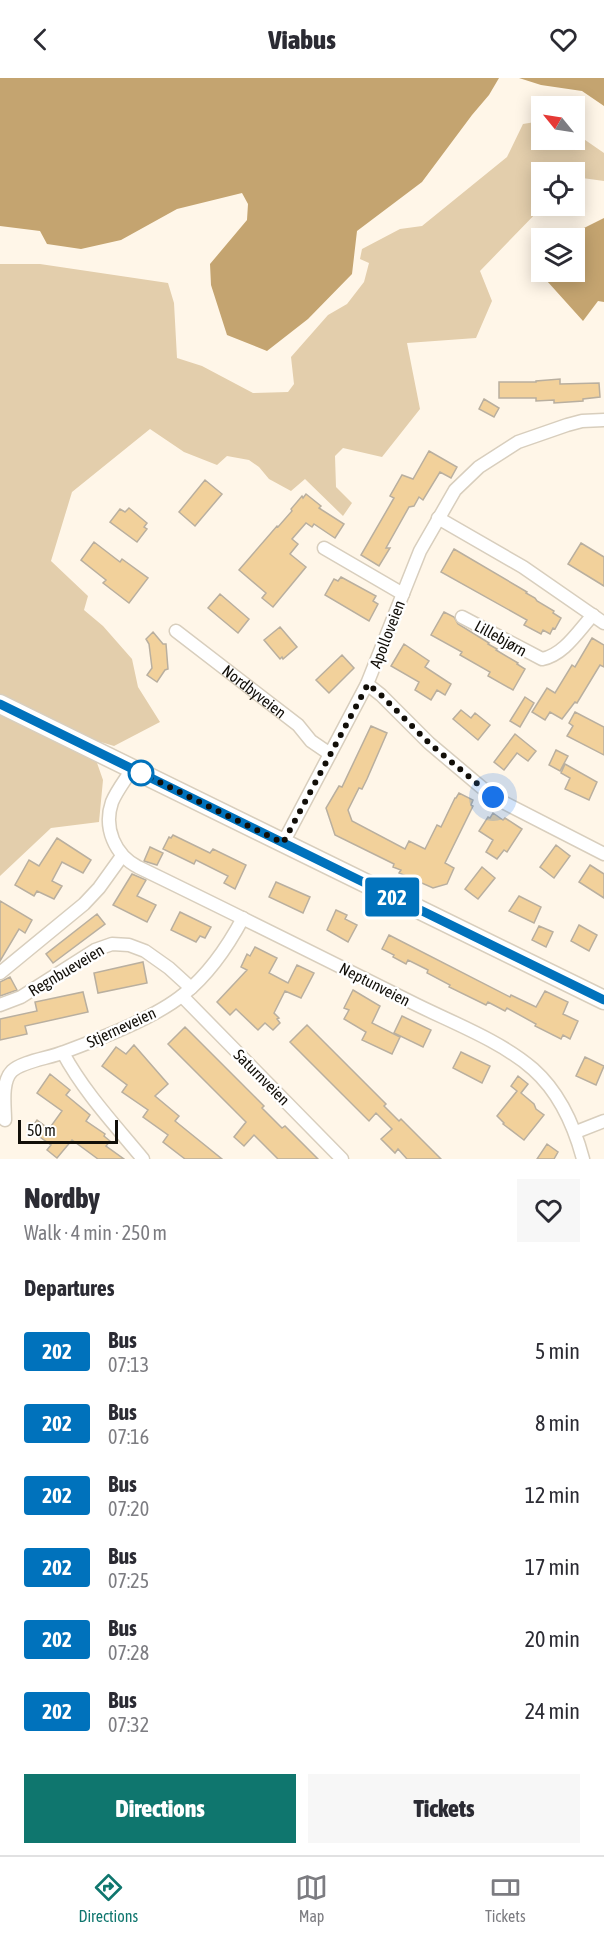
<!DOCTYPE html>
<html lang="en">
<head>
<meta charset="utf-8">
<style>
  :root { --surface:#fff; --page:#f7f7f7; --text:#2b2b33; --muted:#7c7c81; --line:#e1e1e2; --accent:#0f766e }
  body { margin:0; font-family:"Asap Condensed",sans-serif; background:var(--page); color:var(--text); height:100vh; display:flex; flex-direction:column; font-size:22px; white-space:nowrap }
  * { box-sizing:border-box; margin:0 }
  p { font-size:20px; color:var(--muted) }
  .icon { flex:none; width:33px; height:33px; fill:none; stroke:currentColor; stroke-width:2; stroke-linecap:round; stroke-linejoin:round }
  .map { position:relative; height:1081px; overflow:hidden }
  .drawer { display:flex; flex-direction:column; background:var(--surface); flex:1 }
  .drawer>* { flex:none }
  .badge { padding:0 12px; border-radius:4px; font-size:21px; line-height:39px }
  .needle { width:39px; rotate:300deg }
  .fabs { position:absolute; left:531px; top:18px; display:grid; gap:12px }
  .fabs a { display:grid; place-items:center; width:54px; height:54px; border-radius:0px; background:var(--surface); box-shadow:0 3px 15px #0003; font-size:30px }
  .scale { position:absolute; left:18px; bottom:15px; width:100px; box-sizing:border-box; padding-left:6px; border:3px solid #120f09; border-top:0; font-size:16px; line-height:21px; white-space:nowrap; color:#120f09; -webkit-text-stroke:4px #fff; paint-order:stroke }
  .you { position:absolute; width:30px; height:30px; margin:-15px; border:4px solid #fff; border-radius:50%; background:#1a73e8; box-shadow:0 0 0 9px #1a73e833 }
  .map>.badge { position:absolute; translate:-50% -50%; box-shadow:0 0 0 3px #fff }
  h2 { padding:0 24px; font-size:22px; line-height:54px }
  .round { display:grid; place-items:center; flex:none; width:63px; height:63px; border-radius:0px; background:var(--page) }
  .headline { display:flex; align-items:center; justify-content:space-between; height:102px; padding:0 24px }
  h1 { font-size:28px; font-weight:800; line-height:45px }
  .action { display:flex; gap:12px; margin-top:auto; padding:12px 24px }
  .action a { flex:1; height:69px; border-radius:0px; background:var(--accent); color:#fff; font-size:24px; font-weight:800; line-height:69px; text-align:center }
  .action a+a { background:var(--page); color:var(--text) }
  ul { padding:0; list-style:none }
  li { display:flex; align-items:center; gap:18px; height:72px; padding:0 24px }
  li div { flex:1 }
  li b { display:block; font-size:22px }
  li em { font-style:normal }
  li .badge { min-width:66px; font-weight:700; text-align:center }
  header { display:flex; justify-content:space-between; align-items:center; height:78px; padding:0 24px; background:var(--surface); font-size:27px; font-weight:800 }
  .dock { display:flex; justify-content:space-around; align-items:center; height:84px; border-top:2px solid var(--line); background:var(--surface); font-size:16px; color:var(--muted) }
  .dock a { display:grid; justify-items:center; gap:3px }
  .dock .active { color:var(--accent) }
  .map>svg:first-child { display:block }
  .green { fill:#e3ceac }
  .water { fill:#c4a470 }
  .building { fill:#f2d19b; stroke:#b9af9f; stroke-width:1.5 }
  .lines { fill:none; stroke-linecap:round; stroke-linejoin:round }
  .street-casing { stroke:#d8cebd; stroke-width:15 }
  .primary-casing { stroke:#d8cebd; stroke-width:21 }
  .street { stroke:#fff; stroke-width:12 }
  .primary { stroke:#fff; stroke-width:18 }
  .line-casing { stroke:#fff; stroke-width:14 }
  .line { stroke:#0072bc; stroke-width:9 }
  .walk { stroke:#120f09; stroke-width:6; stroke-dasharray:0 10.8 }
  .stop-dot { fill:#fff; stroke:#0072bc; stroke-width:3 }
  .labels { text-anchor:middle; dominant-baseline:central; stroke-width:5; stroke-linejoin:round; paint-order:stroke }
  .street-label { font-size:16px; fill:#120f09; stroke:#fff }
</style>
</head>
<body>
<header><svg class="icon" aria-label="back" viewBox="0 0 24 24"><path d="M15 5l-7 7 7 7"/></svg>Viabus<svg class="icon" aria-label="heart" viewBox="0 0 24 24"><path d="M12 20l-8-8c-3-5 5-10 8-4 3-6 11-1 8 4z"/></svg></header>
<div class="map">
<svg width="604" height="1081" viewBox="0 0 604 1081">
  <rect width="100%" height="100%" fill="#fff6e8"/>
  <!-- green -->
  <path class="green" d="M541,43L542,62H574L575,55L604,75V103L575,99L574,94H542L543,128L480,193L492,223L476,260L407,265L420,331L382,379L343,370L335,378L336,409L352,425L343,438L305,401L291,413L269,401L259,389L249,382L227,378L217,387L184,374L150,351L72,414L51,483L88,518L84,532L103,548L132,581L138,609L160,644L114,668L84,659L0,617V186H40L168,205L174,225L177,280L202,288L253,315L288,314L294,306L291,279L328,237L347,226L364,204L369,185L360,181L362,171L400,151L422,148L507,79L523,46Z
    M0,635L96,682L103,702L99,744L51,750L0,798Z"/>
  <!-- water -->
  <path class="water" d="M0,0H499L489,17L472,37L422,104L357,153L352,196L308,241L267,273L227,257L211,207L210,186L247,142L248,126L242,115L177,131L121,162L81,171L47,166L40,153L0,148Z
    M519,0H604V28L582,13L541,7Z
    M604,140V224L598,223L583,243L538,193L541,173L542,194H574V160H564Z"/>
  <!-- building -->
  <path class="building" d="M560,301V306L599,305L600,319L583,321V323L554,325V322L536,323V320H499V304H536V303Z
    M484,321L499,330L494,339L479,331Z
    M429,373L457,389L451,400L440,394L423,422L419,419L414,428L409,429L386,470H390L379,488L361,477L394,420L390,418L402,397L413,401Z
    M205,402L222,416L195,448L179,434Z
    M306,416L321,428L319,430L344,446L335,460L314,446L312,449L306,445L292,461L298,466L290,476L306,489L273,529L262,520L266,515L239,492L277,448L278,449L292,433L291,431L302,418L303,420Z
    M129,430L147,445L144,449L147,451L137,464L110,444L120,431L125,434Z
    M94,464L120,484L122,481L148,500L129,525L103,505L106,502L81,482Z
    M581,465L604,479V508L568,486Z
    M454,471L527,514L526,515L535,520L537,523L554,533L553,535L561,540L555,551L553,550L550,556L543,552L541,556L524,547L527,542L441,494Z
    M341,499L376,518L373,523L378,526L369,543L325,517L334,501L338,503Z
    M220,516L249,541L238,555L208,530Z
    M444,534L454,539L458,546L489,565L488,566L497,571L496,572L518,585L517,586L525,591L513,612L488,598L490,594L460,577L462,574L431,557Z
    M280,549L297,569L283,581L282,579L280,581L264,562Z
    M153,554L163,566H166L168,591L165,592L157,604L147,597L152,590L149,566L146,561Z
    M592,560L604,567V589L600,587L577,625L575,624L562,641L550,634L545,642L532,634L547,610L555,615L572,587L575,589Z
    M404,566L429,583L425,589L451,606L445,617L437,612L431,622L415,612L419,604L391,588Z
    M342,577L354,590L329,615L316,602Z
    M525,619L534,625L520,649L510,643Z
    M461,632L471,640L475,635L490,647L478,662L453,641Z
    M575,634L604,649V677L567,658L573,648L569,645Z
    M371,648L387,655L367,701L362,711L359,710L348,732L352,743L405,771L409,763L425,771L437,747L441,749L455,720H456L459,715L473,722L471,727L473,728L445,785L454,790L447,806L433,810L399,795L401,792L393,789L394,786L335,757L326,730L339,708L342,709Z
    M515,656L536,673L528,683L517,675L504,692L494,684Z
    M556,672L568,678L560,693L549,687Z
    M565,686L597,704L589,722L565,711L570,700L561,695Z
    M493,735L503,742L505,740L522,751L507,774L504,772L497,781L486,774L493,762L479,753L488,739L490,740Z
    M173,757L210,775L213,771L246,787L235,811L224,805L228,798L196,782L194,786L163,771L169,759L171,760Z
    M57,760L91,782L83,795L62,784L52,803L62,808L54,821L37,813L34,818L15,807L29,782L39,788Z
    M556,767L570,778L554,800L540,789Z
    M150,769L163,775L157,787L144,783Z
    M590,787L604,796V820L579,804Z
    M482,789L495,800L478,821L465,811Z
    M132,796L146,802L137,818L156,827L147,844L113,827Z
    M276,804L310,819L303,835L269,819Z
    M519,818L541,829L534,845L509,833Z
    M0,823L32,842L25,855L19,851L0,883Z
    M336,832L347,837L345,841L357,847L348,864L327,852Z
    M180,834L211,849L205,860L200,858L196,864L171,852Z
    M97,836L105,846L53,885L46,876Z
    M579,847L597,857L589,873L571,863Z
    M539,848L553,854L546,869L532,862Z
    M389,857L510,919L511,917L536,929L545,913L568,924L563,936L578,943L570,961L563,957L561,961L535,948L536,946L507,930L505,933L488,924L486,927L449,909L450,907L427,895L428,892L408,882L406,886L393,879L394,877L382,871Z
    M255,869L277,880L269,895L288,905L297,887L314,895L301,920L285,913L274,935L279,940L277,941L280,945L273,952L265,945L258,952L236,931L230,937L217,924L247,892L241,889L247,876L250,878Z
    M143,884L147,905L98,915L94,895Z
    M10,899L17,912L0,918V904Z
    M353,912L380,928L372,945L400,959L392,976L362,962L366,954L344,941L349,932L344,930Z
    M83,914L88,934L25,948L27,956L0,962V941L37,933L35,924Z
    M402,938L431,952L423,969L394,955Z
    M307,947L386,1026L384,1028L399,1043L401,1041L441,1081H407L398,1071L395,1075L381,1061L392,1051L376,1035L369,1043L290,964Z
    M185,949L264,1028L262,1030L282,1050L285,1048L318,1081H278L254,1057L244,1068L234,1059L246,1044L168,966Z
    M134,967L168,1006L155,1018L179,1038L175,1043L222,1081H185L163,1064L168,1057L143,1039L148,1032L122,1014L127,1007L102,988L116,969L126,976Z
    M461,974L490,988L482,1005L453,990Z
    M585,979L604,988L596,1007L576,998Z
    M50,996L70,1012L66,1017L90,1037L86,1043L105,1056L104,1058L110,1063L106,1068L124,1081H98L72,1062L57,1080L47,1072L51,1067L30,1052L37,1042L49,1051L62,1033L37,1015Z
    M518,998L528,1006L521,1015L534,1026L536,1031L544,1037L524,1062L503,1046L504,1045L497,1038L517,1013L511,1008Z
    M547,1066L558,1074L554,1081H537Z"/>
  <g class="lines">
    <defs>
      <g id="street">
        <path d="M438,440L523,489L604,545"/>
        <path d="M324,470L403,516"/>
        <path d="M462,539L542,581C564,577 579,552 593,537"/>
        <path id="s1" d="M176,553L298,647L311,663L330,676"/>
        <path d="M367,606L381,617L429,665L493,719L604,776"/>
        <path d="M132,691C126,701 117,712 112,724C103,750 115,777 138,789C229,833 319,878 409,923C448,943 500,962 533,991C560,1015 574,1047 583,1081"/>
        <path d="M283,765L367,606L420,473L455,412L479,389L518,364L567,347L582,343L604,342"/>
        <path d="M0,895L84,826L99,810L122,778"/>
        <path d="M182,918L342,1081"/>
        <path d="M0,927L21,919L95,872L112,866L129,867L145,873L169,890L191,910"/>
        <path d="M63,975C84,1014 115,1047 143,1081"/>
        <path d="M5,1042C5,1028 1,1004 12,993C23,983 50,980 64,974C99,961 155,940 184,916C209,896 228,868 243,840"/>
        <path d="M576,1054L604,1043"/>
      </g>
      <path id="primary" d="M0,626L604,922"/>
    </defs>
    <!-- street casing -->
    <use href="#street" class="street-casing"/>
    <!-- primary casing -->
    <use href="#primary" class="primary-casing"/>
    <!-- street -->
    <use href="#street" class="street"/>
    <!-- primary -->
    <use href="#primary" class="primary"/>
  </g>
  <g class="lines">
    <defs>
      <path id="line" d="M0,626L604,922"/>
    </defs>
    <!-- line casing -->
    <use href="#line" class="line-casing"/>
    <!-- line -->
    <use href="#line" class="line"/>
    <!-- walk -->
    <path class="walk" d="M141,695L283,765L368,606L381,617L429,665L493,719"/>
  </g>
  <!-- markers -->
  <circle class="stop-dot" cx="141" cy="695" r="12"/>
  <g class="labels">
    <!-- street labels -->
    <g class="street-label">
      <text transform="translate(387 556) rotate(-69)">Apolloveien</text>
      <text transform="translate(501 560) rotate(29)">Lillebjørn</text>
      <text stroke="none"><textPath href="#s1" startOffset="99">Nordbyveien</textPath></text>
      <text transform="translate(66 892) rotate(-31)">Regnbueveien</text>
      <text transform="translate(375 906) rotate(27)">Neptunveien</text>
      <text transform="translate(121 949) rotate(-25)">Stjerneveien</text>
      <text transform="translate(262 999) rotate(45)">Saturnveien</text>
    </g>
  </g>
</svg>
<div class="fabs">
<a><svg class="needle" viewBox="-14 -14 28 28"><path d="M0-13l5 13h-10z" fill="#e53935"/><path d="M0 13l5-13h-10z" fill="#7c7c81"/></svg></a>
<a><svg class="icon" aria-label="locate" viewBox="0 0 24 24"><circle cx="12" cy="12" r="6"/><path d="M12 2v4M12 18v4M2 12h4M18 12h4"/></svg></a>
<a><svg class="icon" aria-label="layers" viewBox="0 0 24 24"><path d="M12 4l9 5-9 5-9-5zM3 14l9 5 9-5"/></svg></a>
</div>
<div class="scale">50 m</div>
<div class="you" style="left:493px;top:719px"></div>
<b class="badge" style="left:392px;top:819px;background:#0072bc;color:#fff">202</b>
</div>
<section class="drawer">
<div class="headline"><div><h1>Nordby</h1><p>Walk · 4 min · 250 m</p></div><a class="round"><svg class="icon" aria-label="heart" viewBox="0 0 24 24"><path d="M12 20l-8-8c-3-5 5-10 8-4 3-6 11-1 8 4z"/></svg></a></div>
<h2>Departures</h2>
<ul>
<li><span class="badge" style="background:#0072bc;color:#fff">202</span><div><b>Bus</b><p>07:13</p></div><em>5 min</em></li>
<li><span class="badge" style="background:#0072bc;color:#fff">202</span><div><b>Bus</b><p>07:16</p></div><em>8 min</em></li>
<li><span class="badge" style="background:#0072bc;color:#fff">202</span><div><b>Bus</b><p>07:20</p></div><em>12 min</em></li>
<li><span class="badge" style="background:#0072bc;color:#fff">202</span><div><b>Bus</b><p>07:25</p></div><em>17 min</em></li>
<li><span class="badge" style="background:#0072bc;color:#fff">202</span><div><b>Bus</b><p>07:28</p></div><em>20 min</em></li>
<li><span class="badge" style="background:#0072bc;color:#fff">202</span><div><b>Bus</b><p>07:32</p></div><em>24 min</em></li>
</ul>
<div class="action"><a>Directions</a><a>Tickets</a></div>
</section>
<nav class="dock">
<a class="active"><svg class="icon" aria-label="directions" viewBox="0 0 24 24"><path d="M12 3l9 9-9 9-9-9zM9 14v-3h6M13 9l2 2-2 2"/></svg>Directions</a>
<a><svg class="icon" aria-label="map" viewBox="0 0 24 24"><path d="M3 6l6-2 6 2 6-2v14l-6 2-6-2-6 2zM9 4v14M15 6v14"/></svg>Map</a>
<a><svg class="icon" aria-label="tickets" viewBox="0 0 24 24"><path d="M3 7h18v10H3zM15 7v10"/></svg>Tickets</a>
</nav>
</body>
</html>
